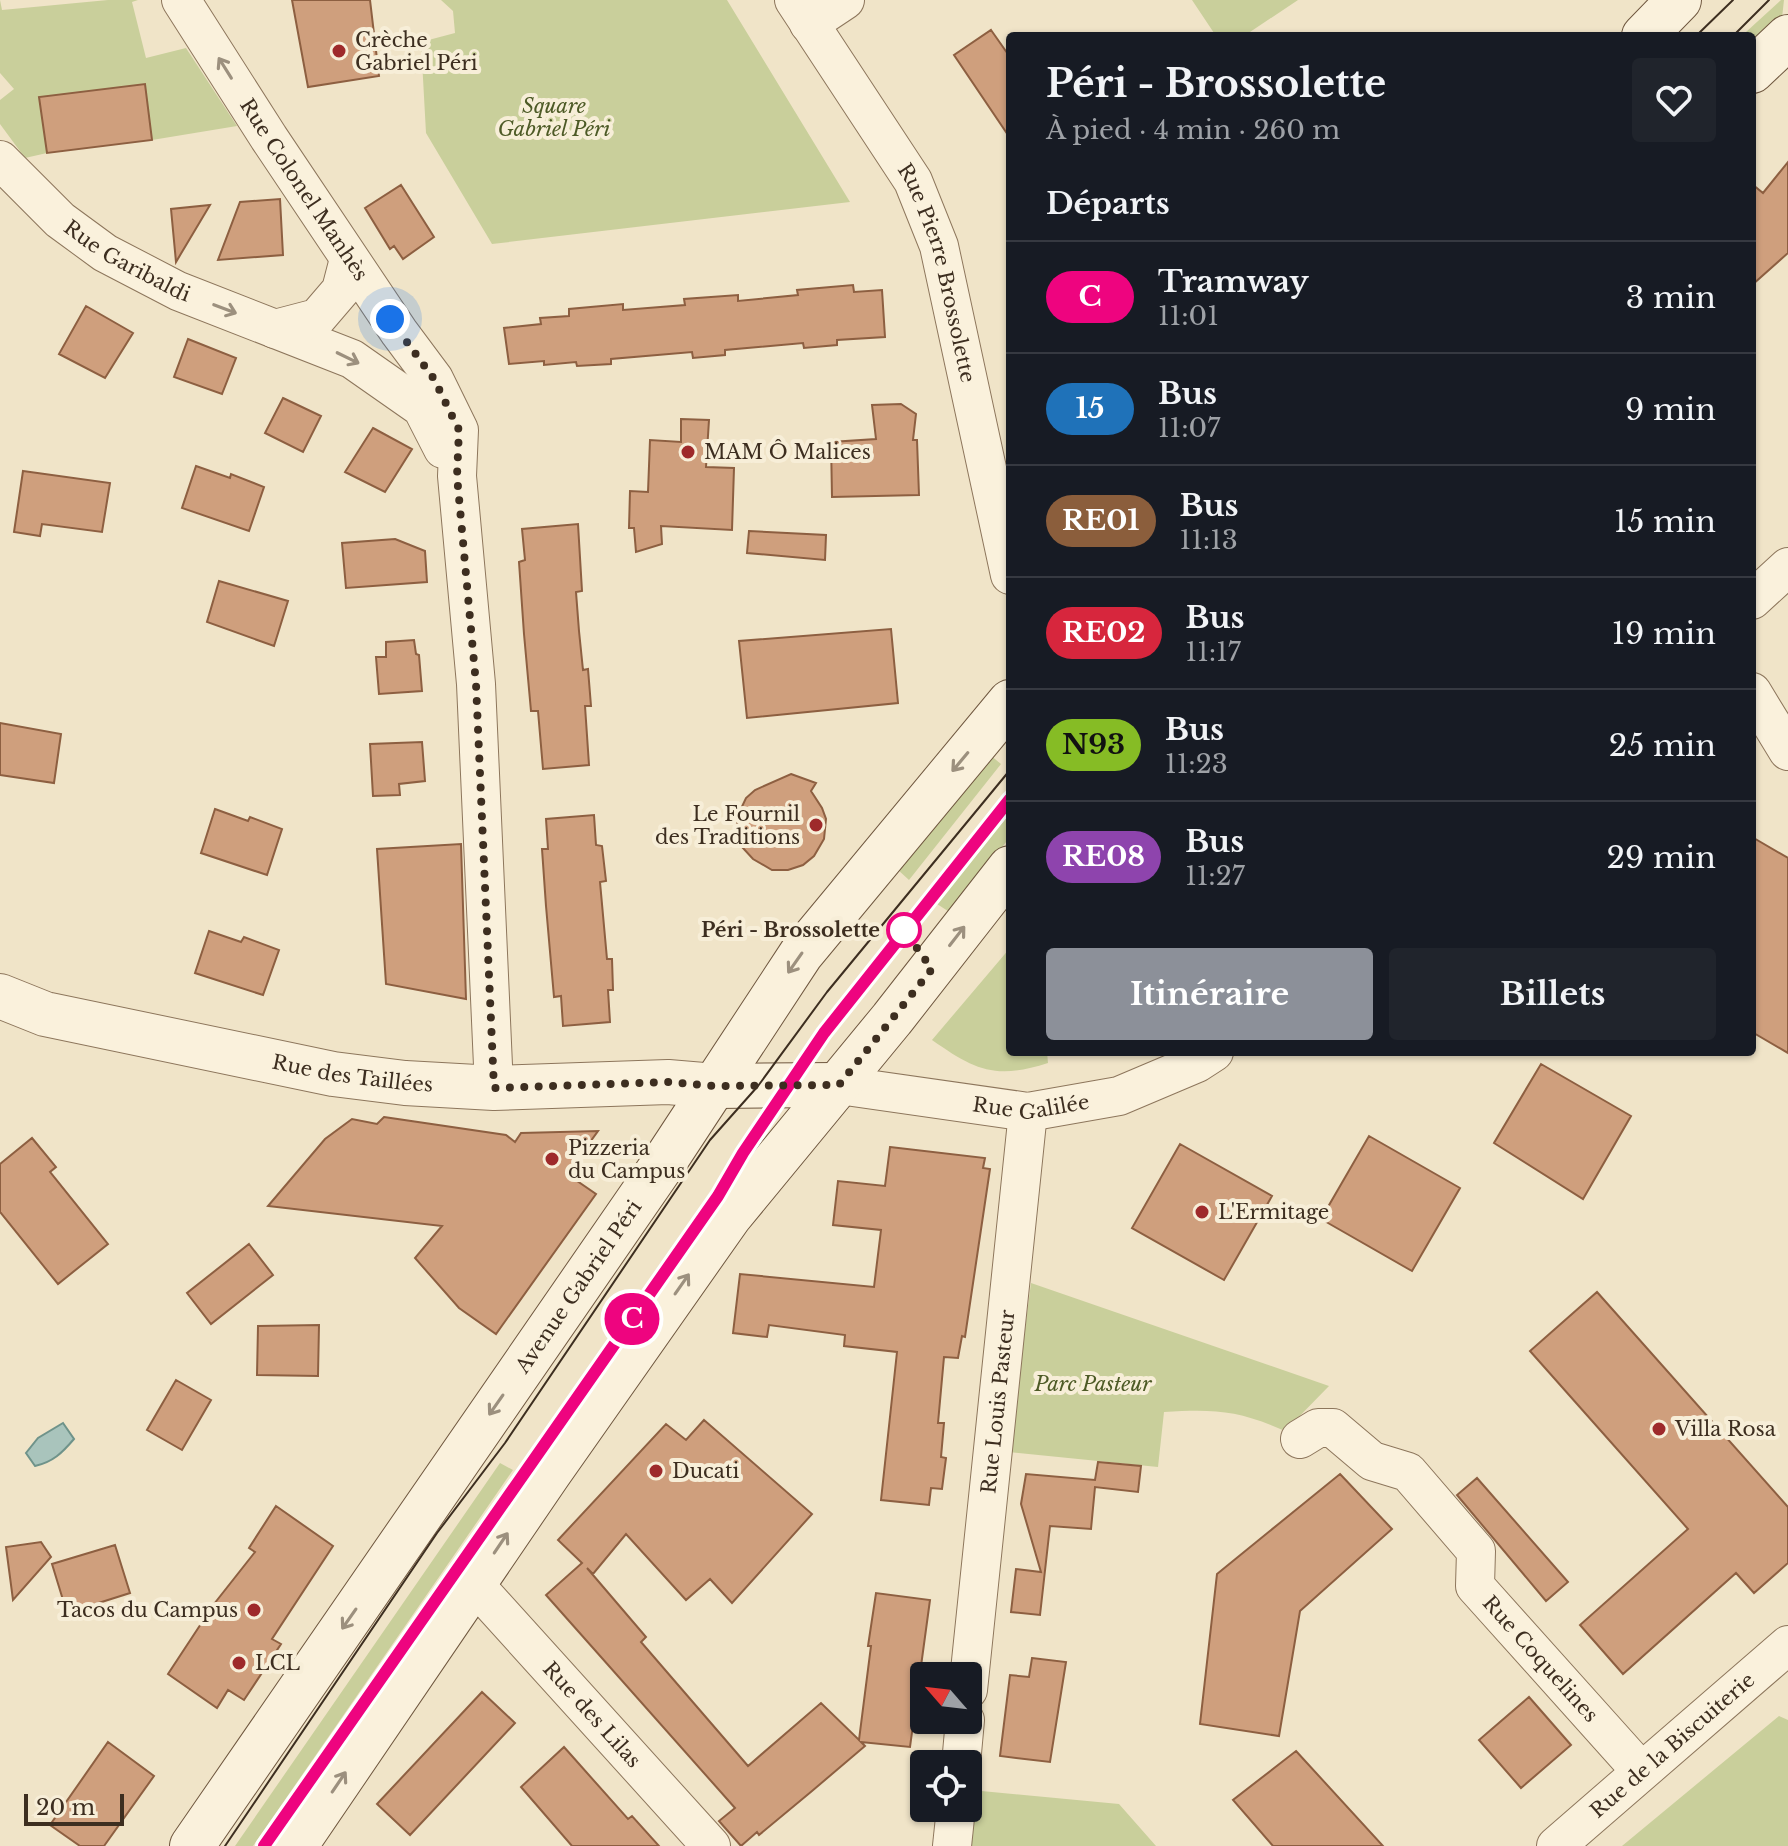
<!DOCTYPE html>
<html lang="fr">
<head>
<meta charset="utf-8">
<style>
  :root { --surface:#171b24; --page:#20242c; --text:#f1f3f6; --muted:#9ea1a6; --line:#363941; --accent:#8c9099 }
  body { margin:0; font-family:"Libre Baskerville",serif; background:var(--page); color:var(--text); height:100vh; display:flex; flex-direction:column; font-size:30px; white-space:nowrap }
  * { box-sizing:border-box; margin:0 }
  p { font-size:26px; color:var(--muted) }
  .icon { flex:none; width:44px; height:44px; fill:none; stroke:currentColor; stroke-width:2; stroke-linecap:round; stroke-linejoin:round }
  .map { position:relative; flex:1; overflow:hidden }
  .sheet { position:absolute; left:1006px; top:32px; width:750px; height:1024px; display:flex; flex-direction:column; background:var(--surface); border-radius:8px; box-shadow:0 2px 6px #0004 }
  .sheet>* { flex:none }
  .badge { padding:0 16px; border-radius:26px; font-size:28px; line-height:52px }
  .needle { width:52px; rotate:298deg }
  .tools { position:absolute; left:910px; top:1662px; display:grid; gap:16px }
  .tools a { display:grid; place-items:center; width:72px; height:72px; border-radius:8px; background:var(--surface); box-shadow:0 2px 6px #0004; font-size:40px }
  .scale { position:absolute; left:24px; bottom:20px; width:100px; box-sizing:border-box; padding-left:8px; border:4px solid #3d2e20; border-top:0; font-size:22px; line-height:28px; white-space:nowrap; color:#3d2e20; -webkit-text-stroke:6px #f7eed8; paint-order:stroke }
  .you { position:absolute; width:40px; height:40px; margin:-20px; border:6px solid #fff; border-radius:50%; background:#1a73e8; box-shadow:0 0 0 12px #1a73e833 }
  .map>.badge { position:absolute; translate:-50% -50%; box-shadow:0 0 0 4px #fff }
  h2 { padding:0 40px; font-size:30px; line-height:72px }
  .round { display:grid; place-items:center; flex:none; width:84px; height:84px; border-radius:8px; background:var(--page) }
  .overview { display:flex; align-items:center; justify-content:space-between; height:136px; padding:0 40px }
  h1 { font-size:38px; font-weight:800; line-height:60px }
  .button { display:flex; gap:16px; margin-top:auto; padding:16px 40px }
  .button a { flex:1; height:92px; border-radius:8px; background:var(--accent); color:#fff; font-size:32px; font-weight:800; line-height:92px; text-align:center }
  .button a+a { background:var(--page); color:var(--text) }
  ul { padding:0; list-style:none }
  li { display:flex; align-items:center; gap:24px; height:112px; padding:0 40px; border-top:2px solid var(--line) }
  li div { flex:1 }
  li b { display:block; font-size:30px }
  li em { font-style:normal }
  li .badge { min-width:88px; font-weight:700; text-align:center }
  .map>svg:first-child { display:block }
  .green { fill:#c9cf9b }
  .water { fill:#a9c4bc; stroke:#6f938a; stroke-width:2 }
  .building { fill:#cf9f7d; stroke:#8d5f41; stroke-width:2 }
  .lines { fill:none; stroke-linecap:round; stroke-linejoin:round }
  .minor-casing { stroke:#8d765c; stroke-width:40 }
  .tertiary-casing { stroke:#8d765c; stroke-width:46 }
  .secondary-casing { stroke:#6f573f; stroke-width:46 }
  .minor { stroke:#faf1dc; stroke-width:38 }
  .tertiary { stroke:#faf1dc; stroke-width:44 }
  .secondary { stroke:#faf1dc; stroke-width:44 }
  .tram { stroke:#3d2e20; stroke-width:2 }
  .oneway { stroke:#9c907e }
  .line-casing { stroke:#fff; stroke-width:18 }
  .line { stroke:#ee047f; stroke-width:12 }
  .walk { stroke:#3d2e20; stroke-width:8; stroke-dasharray:0 14.4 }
  .poi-dot { fill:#9e2a2b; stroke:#f7eed8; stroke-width:3 }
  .stop-dot { fill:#fff; stroke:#ee047f; stroke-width:4 }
  .labels { text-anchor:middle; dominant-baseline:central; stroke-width:8; stroke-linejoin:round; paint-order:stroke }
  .poi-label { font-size:20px; fill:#3d2e20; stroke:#f7eed8; text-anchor:start }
  .park-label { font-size:20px; font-style:italic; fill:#4d5a26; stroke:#f7eed8 }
  .street-label { font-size:20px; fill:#3d2e20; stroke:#f7eed8 }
  .stop-label { font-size:20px; font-weight:bold; fill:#3d2e20; stroke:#f7eed8; text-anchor:end }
</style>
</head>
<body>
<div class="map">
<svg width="1788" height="1846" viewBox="0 0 1788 1846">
  <rect width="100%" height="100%" fill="#f0e4c8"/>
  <!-- green -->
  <path class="green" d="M0,0L2,10L108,0H138L132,2L146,58L186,48L237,126L152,140L145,84L40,98L47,153L25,158L0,124V100L14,89L0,73Z
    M441,0H727L850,202L492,244L426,133L421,42L455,33L453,11Z
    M1192,0H1298L1244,36H1216Z
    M1781,0H1784L1782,18L1755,42L1746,32Z
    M990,755L1001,764L909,880L897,869Z
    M1010,813V837L951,913L937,904Z
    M1010,948V1052H1047L1048,1063C995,1080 975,1070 932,1040Z
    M1031,1283L1329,1386L1285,1431C1238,1410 1214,1409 1164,1412L1158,1467L1009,1452Z
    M500,1463L513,1470L253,1846H235Z
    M1779,1716L1788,1720V1846H1622Z
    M971,1790L1119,1804L1156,1846H969Z"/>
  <!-- water -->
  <path class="water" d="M63,1423L74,1439C62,1453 53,1462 35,1466L26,1453L38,1438Z"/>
  <!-- building -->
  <path class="building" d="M292,0H370L379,76L308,87Z
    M991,30L1010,57V138L954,55Z
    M145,84L152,140L47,153L39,97Z
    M1788,162V253L1752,285V184L1763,193Z
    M401,185L434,237L403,259L394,246L390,249L365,208Z
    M280,199L283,255L218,260L240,202Z
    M210,205L176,262L171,209Z
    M853,285L854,292L882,290L885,337L837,340V345L804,348L803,343L725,350V355L693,358L692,352L611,359V364L577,366L576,362L544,365V361L509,364L504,328L541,324L540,318L569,316V309L623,304V310L685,305L684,299L738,295V301L798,295L797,290Z
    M86,306L133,333L105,378L59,354Z
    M188,339L236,358L222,394L174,377Z
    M283,398L321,416L303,452L265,433Z
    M901,404L916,414L913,440H917L919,495L832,497L831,442L876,439L872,405Z
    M681,419L709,420L706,467L734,468L732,530L661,526L662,544L636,552L634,528H629L630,491L648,492L650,440L681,442Z
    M373,428L412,449L385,492L345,472Z
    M196,466L230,478L231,474L264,487L249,531L182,508Z
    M23,471L110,483L102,532L42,524L40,536L14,532Z
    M578,524L582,591L576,592L579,631L583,670L588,669L591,706H585L589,765L543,769L538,711H531L524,634L519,562L525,560L522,529Z
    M749,531L826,535L825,560L747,553Z
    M395,539L425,551L427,582L346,588L342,543Z
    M219,581L288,601L274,646L207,622Z
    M891,629L898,703L747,718L739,641Z
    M414,640L416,654L419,655L422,691L379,694L376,657H386V642Z
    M0,723L61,734L54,783L0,775Z
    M422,742L425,781L399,784L400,795L373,796L370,744Z
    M791,774L816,783L811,791L822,808L826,819L824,839L814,856L803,865L788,870H772L753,859L742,847L737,828L738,815L746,798L755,790Z
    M215,809L248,821L250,817L282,829L267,875L201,853Z
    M594,815L596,845L602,846L606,881L600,882L607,959H612L613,990H608L610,1022L563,1026L561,996L554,997L546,906L542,849H548L546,819Z
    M1752,837L1788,858V1053L1752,1032Z
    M461,844L466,999L386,984L377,849Z
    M209,931L241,942L244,937L279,950L263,995L195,973Z
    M1541,1064L1631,1116L1583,1199L1494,1143Z
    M384,1117L506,1135L515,1142L521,1133L598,1131L567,1174L596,1194L496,1334L459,1308L415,1258L442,1226L268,1206L325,1139L352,1119L377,1124Z
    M1369,1136L1460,1188L1412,1271L1321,1219Z
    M32,1138L56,1167L50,1172L108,1244L58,1284L0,1212V1164Z
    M1180,1144L1272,1196L1224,1280L1132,1228Z
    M890,1147L985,1158L983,1168L990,1169L965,1337L962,1336L958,1358L944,1357L938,1423H944L941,1457L946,1458L942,1489L931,1488L929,1505L881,1500L897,1352L844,1346L845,1335L769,1325L767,1337L733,1333L740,1274L874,1287L881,1230L833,1225L838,1181L885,1186Z
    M249,1244L273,1275L211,1324L187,1293Z
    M1597,1292L1788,1507V1563L1754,1593L1736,1573L1623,1674L1580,1625L1688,1529L1530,1351Z
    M319,1325L318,1376L257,1375L258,1326Z
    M176,1380L211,1400L182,1450L147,1430Z
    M704,1420L812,1514L732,1603L710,1579L686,1600L626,1534L593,1574L587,1568L646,1637L641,1642L748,1766L821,1703L859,1740L871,1646H868L876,1593L930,1600L910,1747L861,1742L865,1746L812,1791L759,1835L757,1832L741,1846L719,1821L735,1808L546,1595L582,1563L558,1540L666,1424L686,1440Z
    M1098,1462L1141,1466L1138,1492L1095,1487L1091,1529L1050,1526L1040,1615L1011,1612L1016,1569L1041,1572L1021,1504L1026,1474L1095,1480Z
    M1340,1474L1392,1529L1300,1611L1279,1736L1200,1724L1217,1574Z
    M1477,1478L1568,1582L1546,1601L1457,1495Z
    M276,1506L333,1546L272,1639L281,1644L244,1700L228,1690L217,1708L168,1674L214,1604L255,1552L249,1548Z
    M41,1542L51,1557L13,1600L6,1547Z
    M115,1545L130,1593L67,1613L52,1564Z
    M1032,1658L1066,1662L1050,1762L1000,1756L1010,1675L1029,1677Z
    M482,1692L515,1723L410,1835L377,1804Z
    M1529,1697L1571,1745L1521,1788L1479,1740Z
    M108,1742L154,1776L104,1846H80L50,1825Z
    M564,1747L628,1819L632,1816L659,1846H572L521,1787Z
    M1296,1751L1383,1846H1273L1233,1800Z"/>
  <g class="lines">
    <defs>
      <g id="minor">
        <path id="s1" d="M181,0L269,138L399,332L434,379L459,430L457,476L476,684L494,1088"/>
        <path id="s2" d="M794,0L913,181L939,246L1010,575"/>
        <path d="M809,24L845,0"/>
        <path id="s3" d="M0,160L60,220L105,253L178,291L352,359L422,408L443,449"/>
        <path d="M275,329L317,318L341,290L349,259"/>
        <path d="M1752,600L1788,567"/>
        <path d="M1752,692L1788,751"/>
        <path id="s4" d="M839,1085L1028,1112L1119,1096L1197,1063L1214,1052"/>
        <path id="s5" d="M1300,1439L1318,1428H1333L1372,1461L1408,1472L1476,1551L1475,1586L1640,1770"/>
        <path id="s6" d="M474,1584L711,1846"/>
        <path id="s7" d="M968,1690L1028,1112"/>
        <path d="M961,1764L965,1720"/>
        <path d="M952,1846L956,1808"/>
        <path id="s8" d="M1556,1846L1788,1645"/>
      </g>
      <g id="tertiary">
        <path id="s9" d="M0,996L45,1014L333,1074L405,1083L494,1088L668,1082L715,1086"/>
      </g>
      <g id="secondary">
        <path d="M1644,36L1679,0"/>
        <path d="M1752,71L1788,37"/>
        <path d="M715,1086L839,1085"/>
        <path id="s10" d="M192,1846L661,1167L801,954L1010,702"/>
        <path d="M295,1846L549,1473L729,1217L892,1019L1010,868"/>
      </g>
    </defs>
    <!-- minor casing -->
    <use href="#minor" class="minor-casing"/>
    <!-- tertiary casing -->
    <use href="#tertiary" class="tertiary-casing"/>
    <!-- secondary casing -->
    <use href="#secondary" class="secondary-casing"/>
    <!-- minor -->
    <use href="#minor" class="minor"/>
    <!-- tertiary -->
    <use href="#tertiary" class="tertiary"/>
    <!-- secondary -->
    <use href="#secondary" class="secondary"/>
    <!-- tram -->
    <path class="tram" d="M1696,36L1733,0
      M1733,36L1769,0
      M225,1846L437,1533L505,1443L710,1140L758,1086L827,992L1010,770
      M264,1846L718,1196L743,1153L824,1033L1010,799"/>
  </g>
  <!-- one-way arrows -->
  <defs><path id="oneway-shaft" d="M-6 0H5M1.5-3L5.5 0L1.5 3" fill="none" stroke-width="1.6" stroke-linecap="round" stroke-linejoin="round" transform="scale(2)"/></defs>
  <g class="oneway">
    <use href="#oneway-shaft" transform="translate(225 68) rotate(-122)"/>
    <use href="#oneway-shaft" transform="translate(225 309) rotate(21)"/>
    <use href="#oneway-shaft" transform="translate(348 358) rotate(26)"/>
    <use href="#oneway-shaft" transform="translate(960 762) rotate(130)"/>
    <use href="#oneway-shaft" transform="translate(957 936) rotate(-52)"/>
    <use href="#oneway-shaft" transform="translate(795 963) rotate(125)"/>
    <use href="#oneway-shaft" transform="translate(682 1284) rotate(-55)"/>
    <use href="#oneway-shaft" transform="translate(496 1405) rotate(125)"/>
    <use href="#oneway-shaft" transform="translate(501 1543) rotate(-56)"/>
    <use href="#oneway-shaft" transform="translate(349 1619) rotate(125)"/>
    <use href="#oneway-shaft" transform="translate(339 1782) rotate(-56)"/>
  </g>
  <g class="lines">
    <defs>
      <path id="line" d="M264,1846L718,1196L743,1153L824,1033L1010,799"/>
    </defs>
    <!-- line casing -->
    <use href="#line" class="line-casing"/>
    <!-- line -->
    <use href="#line" class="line"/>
    <!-- walk -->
    <path class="walk" d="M390,319L434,379L459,430L457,476L476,684L494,1088L668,1082L715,1086L839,1085L932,969L904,930"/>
  </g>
  <!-- markers -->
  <g class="poi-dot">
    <circle cx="339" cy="51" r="8"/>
    <circle cx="688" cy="452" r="8"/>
    <circle cx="816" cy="825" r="8"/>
    <circle cx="552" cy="1159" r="8"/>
    <circle cx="1202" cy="1212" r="8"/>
    <circle cx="1659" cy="1429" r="8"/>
    <circle cx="656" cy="1471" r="8"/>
    <circle cx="254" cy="1610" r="8"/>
    <circle cx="239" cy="1663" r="8"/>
  </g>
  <circle class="stop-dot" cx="904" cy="930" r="16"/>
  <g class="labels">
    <!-- poi labels -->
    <g class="poi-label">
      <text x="355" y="40">Crèche<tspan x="355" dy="23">Gabriel Péri</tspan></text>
      <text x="704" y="452">MAM Ô Malices</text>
      <text x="800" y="814" text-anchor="end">Le Fournil<tspan x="800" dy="23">des Traditions</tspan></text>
      <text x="568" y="1148">Pizzeria<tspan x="568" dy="23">du Campus</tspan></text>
      <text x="1218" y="1212">L'Ermitage</text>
      <text x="1675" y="1429">Villa Rosa</text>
      <text x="672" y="1471">Ducati</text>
      <text x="238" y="1610" text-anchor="end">Tacos du Campus</text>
      <text x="255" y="1663">LCL</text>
    </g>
    <!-- park labels -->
    <g class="park-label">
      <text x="554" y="106">Square<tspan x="554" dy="23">Gabriel Péri</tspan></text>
      <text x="1093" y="1384">Parc Pasteur</text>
    </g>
    <!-- street labels -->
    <g class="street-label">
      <text stroke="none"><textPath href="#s1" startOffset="226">Rue Colonel Manhès</textPath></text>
      <text stroke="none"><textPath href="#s3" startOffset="164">Rue Garibaldi</textPath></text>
      <text stroke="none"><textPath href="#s2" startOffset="312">Rue Pierre Brossolette</textPath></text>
      <text stroke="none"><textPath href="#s9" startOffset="362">Rue des Taillées</textPath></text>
      <text stroke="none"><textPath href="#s4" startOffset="194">Rue Galilée</textPath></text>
      <text stroke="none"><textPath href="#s10" startOffset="680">Avenue Gabriel Péri</textPath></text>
      <text stroke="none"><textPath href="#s7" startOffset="290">Rue Louis Pasteur</textPath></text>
      <text stroke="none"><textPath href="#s5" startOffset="362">Rue Coquelines</textPath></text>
      <text stroke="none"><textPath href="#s6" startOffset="176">Rue des Lilas</textPath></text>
      <text stroke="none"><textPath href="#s8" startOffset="154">Rue de la Biscuiterie</textPath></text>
    </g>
    <!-- stop labels -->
    <g class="stop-label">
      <text x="880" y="930">Péri - Brossolette</text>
    </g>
  </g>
</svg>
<div class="tools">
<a><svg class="needle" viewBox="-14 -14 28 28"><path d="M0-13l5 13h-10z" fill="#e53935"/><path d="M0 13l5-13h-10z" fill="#9ea1a6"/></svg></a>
<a><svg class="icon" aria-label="locate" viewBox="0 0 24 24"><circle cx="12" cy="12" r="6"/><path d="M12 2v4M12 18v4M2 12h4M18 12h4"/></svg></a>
</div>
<div class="scale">20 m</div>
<div class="you" style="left:390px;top:319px"></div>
<b class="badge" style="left:632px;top:1319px;background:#ee047f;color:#fff">C</b>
<section class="sheet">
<div class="overview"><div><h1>Péri - Brossolette</h1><p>À pied · 4 min · 260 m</p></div><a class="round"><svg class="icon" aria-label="heart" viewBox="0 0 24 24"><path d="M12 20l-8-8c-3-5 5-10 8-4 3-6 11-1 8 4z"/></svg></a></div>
<h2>Départs</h2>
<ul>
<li><span class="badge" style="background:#ee047f;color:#fff">C</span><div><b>Tramway</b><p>11:01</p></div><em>3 min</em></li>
<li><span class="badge" style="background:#1f72b9;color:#fff">15</span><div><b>Bus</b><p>11:07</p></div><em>9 min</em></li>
<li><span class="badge" style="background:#8b5e3c;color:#fff">RE01</span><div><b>Bus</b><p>11:13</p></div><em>15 min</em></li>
<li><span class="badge" style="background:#d7263d;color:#fff">RE02</span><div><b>Bus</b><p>11:17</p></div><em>19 min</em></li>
<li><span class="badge" style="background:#86bc25;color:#111">N93</span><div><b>Bus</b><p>11:23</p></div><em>25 min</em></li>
<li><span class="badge" style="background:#8e44ad;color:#fff">RE08</span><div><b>Bus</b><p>11:27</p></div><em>29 min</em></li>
</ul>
<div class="button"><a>Itinéraire</a><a>Billets</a></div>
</section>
</div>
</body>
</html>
